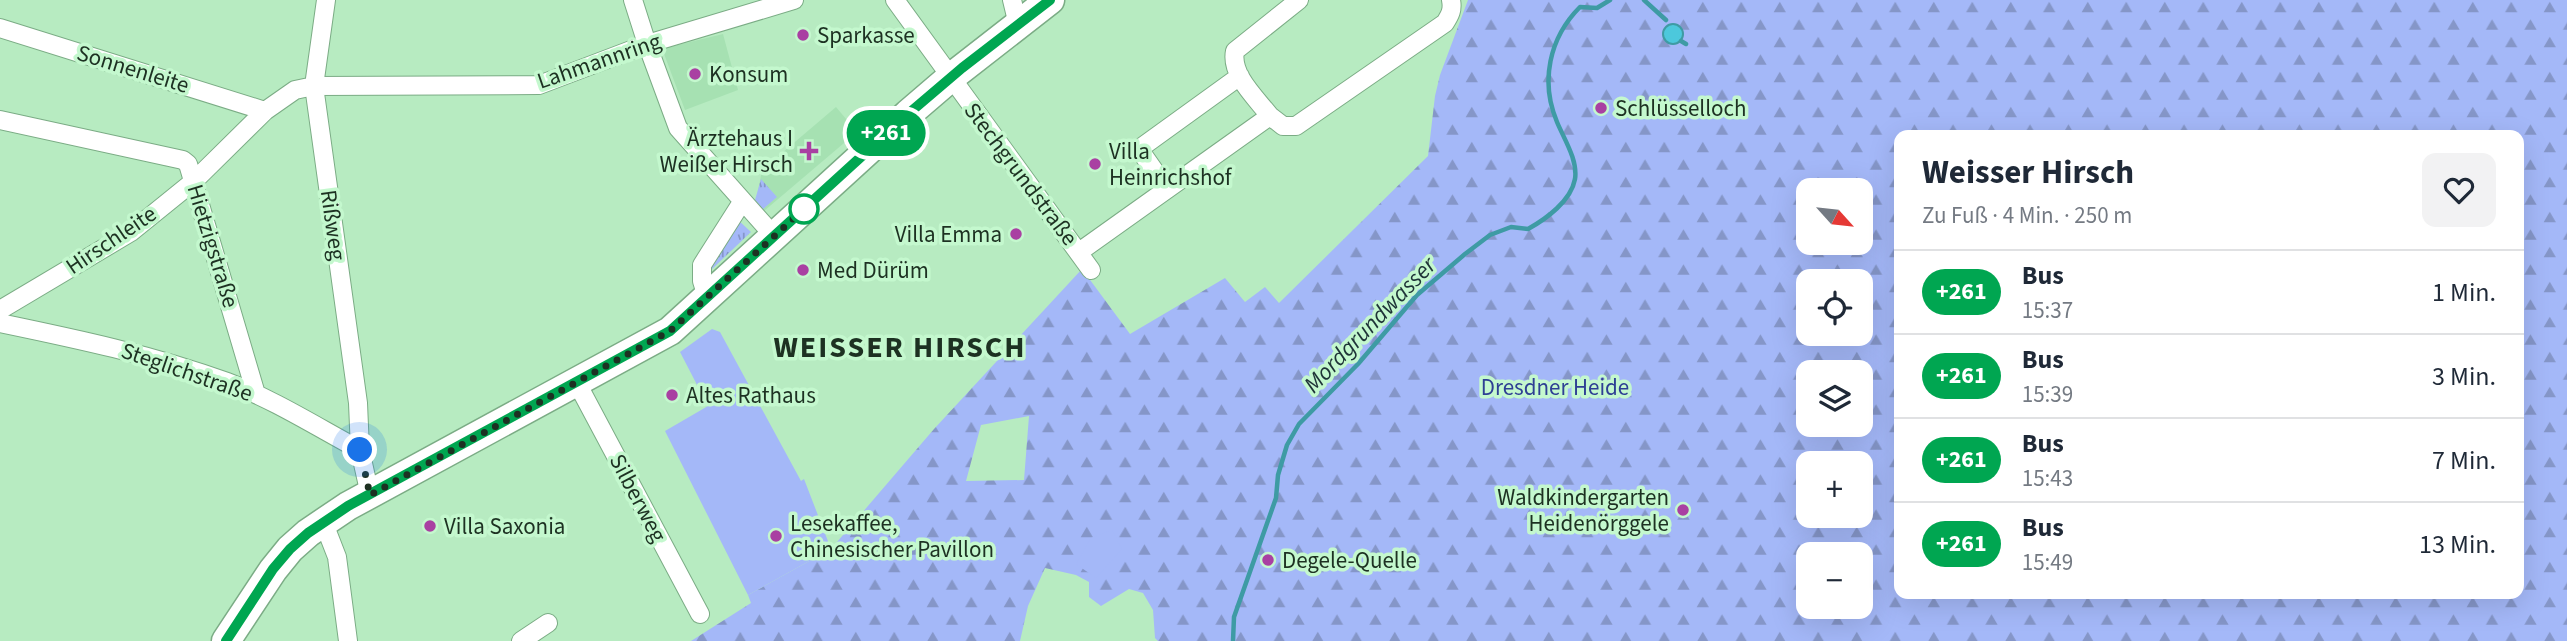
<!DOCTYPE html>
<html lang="de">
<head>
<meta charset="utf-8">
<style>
  :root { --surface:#fff; --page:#f2f2f3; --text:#1f2937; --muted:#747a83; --line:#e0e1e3 }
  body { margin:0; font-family:"Source Sans 3",sans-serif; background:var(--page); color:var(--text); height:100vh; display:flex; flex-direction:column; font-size:26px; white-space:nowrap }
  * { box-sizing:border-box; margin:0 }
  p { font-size:23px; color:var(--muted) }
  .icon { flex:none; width:38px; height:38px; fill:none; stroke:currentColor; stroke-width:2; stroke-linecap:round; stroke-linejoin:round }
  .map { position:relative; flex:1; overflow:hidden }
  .details { position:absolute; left:1894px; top:130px; width:630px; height:469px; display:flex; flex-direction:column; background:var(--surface); border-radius:14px; box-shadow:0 7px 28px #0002 }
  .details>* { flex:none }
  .badge { padding:0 14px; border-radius:23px; font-size:24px; line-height:46px }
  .needle { width:46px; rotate:117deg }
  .tools { position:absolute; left:1796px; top:178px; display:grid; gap:14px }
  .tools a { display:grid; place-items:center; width:77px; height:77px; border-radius:14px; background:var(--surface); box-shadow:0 7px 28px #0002; font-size:35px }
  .you { position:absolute; width:35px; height:35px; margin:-18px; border:5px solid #fff; border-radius:50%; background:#1a73e8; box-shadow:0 0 0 10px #1a73e833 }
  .map>.badge { position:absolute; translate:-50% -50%; box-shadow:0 0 0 4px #fff }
  .round { display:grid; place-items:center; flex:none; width:74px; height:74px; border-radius:14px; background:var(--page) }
  .head { display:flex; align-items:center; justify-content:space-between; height:119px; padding:0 28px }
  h1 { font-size:33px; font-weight:700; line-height:52px }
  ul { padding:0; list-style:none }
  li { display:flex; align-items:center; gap:21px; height:84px; padding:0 28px; border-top:2px solid var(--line) }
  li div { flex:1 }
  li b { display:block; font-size:26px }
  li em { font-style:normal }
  li .badge { min-width:77px; font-weight:700; text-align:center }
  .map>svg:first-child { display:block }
  .built { fill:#a6e1b2 }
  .grass { fill:url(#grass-tufts) }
  .forest { fill:url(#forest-firs); fill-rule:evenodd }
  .green { fill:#a4b8f8 }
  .water { fill:#4cc8dc; stroke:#3e9ba4; stroke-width:2 }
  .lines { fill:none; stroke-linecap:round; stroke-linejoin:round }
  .stream { stroke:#3e9ba4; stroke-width:4.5 }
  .street-casing { stroke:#7bac85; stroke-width:20 }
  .primary-casing { stroke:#7bac85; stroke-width:31 }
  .street { stroke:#fff; stroke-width:18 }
  .primary { stroke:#fff; stroke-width:28 }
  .tram { stroke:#628469; stroke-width:2 }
  .line-casing { stroke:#fff; stroke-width:16 }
  .line { stroke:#00a651; stroke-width:10 }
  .walk { stroke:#1d3122; stroke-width:7; stroke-dasharray:0 12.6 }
  .poi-dot { fill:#a940a2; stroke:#c4f8ce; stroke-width:2.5 }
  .stop-dot { fill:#fff; stroke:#00a651; stroke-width:3.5 }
  .labels { text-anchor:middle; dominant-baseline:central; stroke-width:7; stroke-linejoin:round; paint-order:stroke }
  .poi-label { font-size:23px; fill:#1d3122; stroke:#c4f8ce; text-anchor:start }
  .street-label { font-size:23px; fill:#1d3122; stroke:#c4f8ce }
  .park-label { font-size:23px; fill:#2e3f94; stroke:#c4f8ce }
  .water-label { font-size:24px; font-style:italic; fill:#1e3337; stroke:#c4f8ce }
  .district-label { font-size:30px; font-weight:bold; letter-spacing:2px; fill:#1d3122; stroke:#c4f8ce }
</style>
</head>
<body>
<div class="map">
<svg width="2567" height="641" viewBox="0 0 2567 641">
  <defs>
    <pattern id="grass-tufts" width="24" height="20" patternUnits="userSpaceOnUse" patternTransform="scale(1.75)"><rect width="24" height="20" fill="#a4b8f8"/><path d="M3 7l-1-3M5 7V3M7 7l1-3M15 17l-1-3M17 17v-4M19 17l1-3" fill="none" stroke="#8596c8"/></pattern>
    <pattern id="forest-firs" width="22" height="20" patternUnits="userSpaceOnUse" patternTransform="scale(1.75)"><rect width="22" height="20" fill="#a4b8f8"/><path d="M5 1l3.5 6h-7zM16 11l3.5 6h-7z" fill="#8596c8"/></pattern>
  </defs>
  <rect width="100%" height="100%" fill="#b7ebc1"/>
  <!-- built -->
  <path class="built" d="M723,34L738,90L685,110L663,51L665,48Z
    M836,107L857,132L764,211L756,202L762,170Z"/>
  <!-- grass -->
  <path class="grass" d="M761,179L777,197L763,209L755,200Z
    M737,219L751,232L710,271L709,270Z"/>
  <!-- forest -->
  <path class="forest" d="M1468,0H2567V641H1158L1155,638L1153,610L1143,593L1129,589L1101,606L1089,597V582L1076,575L1045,568L1028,606L1020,641H691L751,603L748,595L831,549L934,429L1082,269L1130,334L1225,278L1245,302L1265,287L1279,303L1428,156L1435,96L1440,75ZM1899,135H2518V593H1899ZM1808,191H1860V243H1808ZM1808,282H1860V334H1808ZM1808,373H1860V425H1808ZM1029,416L1024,480L966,481L981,425ZM1808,464H1860V516H1808ZM1808,555H1860V607H1808Z"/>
  <!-- green -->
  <path class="green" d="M712,329L720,332L801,481L804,479L831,549L748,595L665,431L708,406L680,352Z
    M1112,530L1122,549L1096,578L1076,564L1091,538Z"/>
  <!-- water -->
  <path class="water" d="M1663 34a10 10 0 1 1 20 0a10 10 0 1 1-20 0Z"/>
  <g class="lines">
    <!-- stream -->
    <path class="stream" d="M1644,0L1666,20
      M1681,41L1686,44
      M1233,641L1234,617L1276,498L1278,475L1287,445L1299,424L1358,364L1417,295L1465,254L1490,235L1511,227L1528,229C1546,219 1571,201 1575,179C1578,160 1564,139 1557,122C1540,82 1549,38 1580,7L1597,8L1610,0"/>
    <defs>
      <path id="street" d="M326,0L314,86L358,403L360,450
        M633,0L647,44L678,128L774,236
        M895,0L1091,270
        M1012,0L1018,25
        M0,28L265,111
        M1270,116C1257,99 1230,75 1235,51L1299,0
        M0,120L183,160L188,164L256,394
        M1167,189L1139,149L1240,76
        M1079,252L1270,116L1283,126H1296L1445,23C1450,15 1453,10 1451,0
        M707,297L702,281V265L742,202
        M0,310L131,232L194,181L265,111L295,90L314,86L539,85L647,44L794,0
        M0,323C77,339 153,355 227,382C273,399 317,427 360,450L370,495
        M577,383L700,614
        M323,521L337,557L348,641
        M521,641L548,623"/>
      <path id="primary" d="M226,641L273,570L290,549L308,533L348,506L670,331L908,114L950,78L1050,0"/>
    </defs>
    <!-- street casing -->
    <use href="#street" class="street-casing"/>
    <!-- primary casing -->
    <use href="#primary" class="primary-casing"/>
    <!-- street -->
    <use href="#street" class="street"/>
    <!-- primary -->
    <use href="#primary" class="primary"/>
    <!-- tram -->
    <path class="tram" d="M230,641C250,611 267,578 292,552C309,535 329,523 349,510L651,348L672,334L901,125L1057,0"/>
  </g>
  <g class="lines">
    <defs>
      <path id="line" d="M226,641L273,569L290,549L308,533L348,506L670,331L908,114L962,68L1050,0"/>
    </defs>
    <!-- line casing -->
    <use href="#line" class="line-casing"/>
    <!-- line -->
    <use href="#line" class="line"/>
    <!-- walk -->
    <path class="walk" d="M360,450L370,495L670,331L804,209"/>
  </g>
  <!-- markers -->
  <g class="poi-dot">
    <circle cx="803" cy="35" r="7"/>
    <circle cx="695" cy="74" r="7"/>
    <circle cx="1601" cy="108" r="7"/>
    <path d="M805.5 140.5h7v7h7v7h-7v7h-7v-7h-7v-7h7z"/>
    <circle cx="1095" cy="164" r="7"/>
    <circle cx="1016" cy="234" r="7"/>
    <circle cx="803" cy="270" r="7"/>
    <circle cx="672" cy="395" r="7"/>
    <circle cx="1683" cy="510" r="7"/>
    <circle cx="430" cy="526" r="7"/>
    <circle cx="776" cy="536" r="7"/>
    <circle cx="1268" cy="560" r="7"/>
  </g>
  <circle class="stop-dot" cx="804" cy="209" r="14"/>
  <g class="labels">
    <!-- poi labels -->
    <g class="poi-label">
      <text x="817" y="35">Sparkasse</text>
      <text x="709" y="74">Konsum</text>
      <text x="1615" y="108">Schlüsselloch</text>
      <text x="793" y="138" text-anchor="end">Ärztehaus I<tspan x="793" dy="26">Weißer Hirsch</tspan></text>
      <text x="1109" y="151">Villa<tspan x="1109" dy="26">Heinrichshof</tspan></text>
      <text x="1002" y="234" text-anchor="end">Villa Emma</text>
      <text x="817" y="270">Med Dürüm</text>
      <text x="686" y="395">Altes Rathaus</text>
      <text x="1669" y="497" text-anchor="end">Waldkindergarten<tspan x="1669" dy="26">Heidenörggele</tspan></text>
      <text x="790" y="523">Lesekaffee,<tspan x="790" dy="26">Chinesischer Pavillon</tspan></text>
      <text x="444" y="526">Villa Saxonia</text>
      <text x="1282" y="560">Degele-Quelle</text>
    </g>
    <!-- street labels -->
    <g class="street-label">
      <text transform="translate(599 61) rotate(-19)">Lahmannring</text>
      <text transform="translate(133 69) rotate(17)">Sonnenleite</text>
      <text transform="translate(1021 174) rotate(53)">Stechgrundstraße</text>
      <text transform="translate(333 225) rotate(82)">Rißweg</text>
      <text transform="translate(111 240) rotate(-34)">Hirschleite</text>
      <text transform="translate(213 246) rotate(73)">Hietzigstraße</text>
      <text transform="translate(187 372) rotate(19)">Steglichstraße</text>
      <text transform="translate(638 498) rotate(62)">Silberweg</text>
    </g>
    <!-- park labels -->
    <g class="park-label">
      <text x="1555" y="387">Dresdner Heide</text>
    </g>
    <!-- water labels -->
    <g class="water-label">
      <text transform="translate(1370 325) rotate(-46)">Mordgrundwasser</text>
    </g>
    <!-- district labels -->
    <g class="district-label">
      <text x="900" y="347">WEISSER HIRSCH</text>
    </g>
  </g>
</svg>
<div class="tools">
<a><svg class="needle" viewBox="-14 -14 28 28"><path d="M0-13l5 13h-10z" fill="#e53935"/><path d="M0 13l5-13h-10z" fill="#747a83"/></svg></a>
<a><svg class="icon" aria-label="locate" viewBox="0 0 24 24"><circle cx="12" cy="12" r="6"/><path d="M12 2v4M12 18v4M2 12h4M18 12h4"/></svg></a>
<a><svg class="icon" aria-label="layers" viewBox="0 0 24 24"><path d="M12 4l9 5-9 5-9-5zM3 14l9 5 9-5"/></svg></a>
<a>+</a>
<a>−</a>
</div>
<div class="you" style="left:360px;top:450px"></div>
<b class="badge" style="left:886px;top:133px;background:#00a651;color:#fff">+261</b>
<section class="details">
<div class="head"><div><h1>Weisser Hirsch</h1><p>Zu Fuß · 4 Min. · 250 m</p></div><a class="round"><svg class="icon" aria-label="heart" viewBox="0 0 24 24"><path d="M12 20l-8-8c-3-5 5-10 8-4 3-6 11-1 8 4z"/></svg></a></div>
<ul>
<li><span class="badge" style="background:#00a651;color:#fff">+261</span><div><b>Bus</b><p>15:37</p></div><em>1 Min.</em></li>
<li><span class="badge" style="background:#00a651;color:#fff">+261</span><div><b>Bus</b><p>15:39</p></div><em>3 Min.</em></li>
<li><span class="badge" style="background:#00a651;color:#fff">+261</span><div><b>Bus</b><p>15:43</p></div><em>7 Min.</em></li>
<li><span class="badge" style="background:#00a651;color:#fff">+261</span><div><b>Bus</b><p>15:49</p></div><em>13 Min.</em></li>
</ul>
</section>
</div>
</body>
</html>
